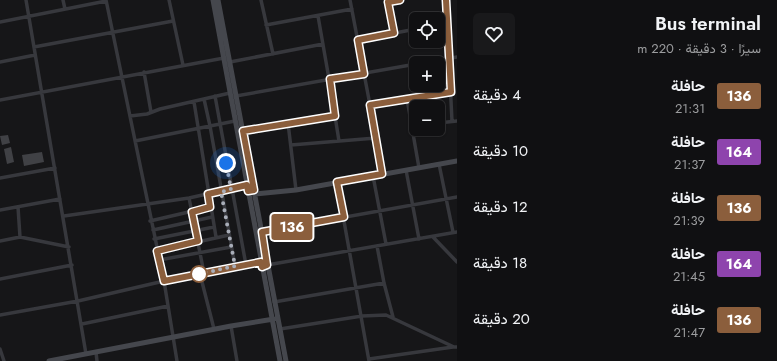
<!DOCTYPE html>
<html lang="ar">
<head>
<meta charset="utf-8">
<style>
  :root { --surface:#101012; --page:#19191b; --text:#f1f3f6; --muted:#9c9d9f; --line:#303032 }
  body { margin:0; font-family:Jost,Vazirmatn,sans-serif; background:var(--page); color:var(--text); direction:rtl; height:100vh; display:flex; flex-direction:column; font-size:15px; white-space:nowrap }
  * { box-sizing:border-box; margin:0 }
  p { font-size:13px; color:var(--muted) }
  .icon { flex:none; width:22px; height:22px; fill:none; stroke:currentColor; stroke-width:2; stroke-linecap:round; stroke-linejoin:round }
  .map { position:relative; flex:1; overflow:hidden; direction:ltr }
  .sheet { display:flex; flex-direction:column; background:var(--surface); width:320px }
  .sheet>* { flex:none }
  .badge { padding:0 8px; border-radius:3px; font-size:14px; line-height:26px }
  .tools { position:absolute; left:409px; top:12px; display:grid; gap:8px }
  .tools a { display:grid; place-items:center; width:36px; height:36px; border-radius:6px; background:var(--surface); box-shadow:0 1px 3px #0004,0 0 0 1px var(--line); font-size:20px }
  .you { position:absolute; width:20px; height:20px; margin:-10px; border:3px solid #fff; border-radius:50%; background:#1a73e8; box-shadow:0 0 0 6px #1a73e833 }
  .map>.badge { position:absolute; translate:-50% -50%; box-shadow:0 0 0 2px #fff }
  .round { display:grid; place-items:center; flex:none; width:42px; height:42px; border-radius:6px; background:var(--page) }
  .headline { display:flex; align-items:center; justify-content:space-between; height:68px; padding:0 16px }
  h1 { font-size:19px; font-weight:600; line-height:30px }
  ul { padding:0; list-style:none }
  li { display:flex; align-items:center; gap:12px; height:56px; padding:0 16px }
  li div { flex:1 }
  li b { display:block; font-size:15px }
  li em { font-style:normal }
  li .badge { min-width:44px; font-weight:700; text-align:center }
  main { display:flex; flex:1; min-height:0 }
  .map>svg:first-child { display:block }
  .building { fill:#404145 }
  .lines { fill:none; stroke-linecap:round; stroke-linejoin:round }
  .street { stroke:#37383d; stroke-width:3.5 }
  .secondary { stroke:#45474d; stroke-width:5 }
  .line-casing { stroke:#fff; stroke-width:9 }
  .line { stroke:#8b5e3c; stroke-width:6 }
  .walk { stroke:#a8adb8; stroke-width:4; stroke-dasharray:0 7.2 }
  .stop-dot { fill:#fff; stroke:#8b5e3c; stroke-width:2 }
</style>
</head>
<body>
<main>
<section class="sheet">
<div class="headline"><div><h1>Bus terminal</h1><p>سيرًا · 3 دقيقة · 220 m</p></div><a class="round"><svg class="icon" aria-label="heart" viewBox="0 0 24 24"><path d="M12 20l-8-8c-3-5 5-10 8-4 3-6 11-1 8 4z"/></svg></a></div>
<ul>
<li><span class="badge" style="background:#8b5e3c;color:#fff">136</span><div><b>حافلة</b><p>21:31</p></div><em>4 دقيقة</em></li>
<li><span class="badge" style="background:#8e44ad;color:#fff">164</span><div><b>حافلة</b><p>21:37</p></div><em>10 دقيقة</em></li>
<li><span class="badge" style="background:#8b5e3c;color:#fff">136</span><div><b>حافلة</b><p>21:39</p></div><em>12 دقيقة</em></li>
<li><span class="badge" style="background:#8e44ad;color:#fff">164</span><div><b>حافلة</b><p>21:45</p></div><em>18 دقيقة</em></li>
<li><span class="badge" style="background:#8b5e3c;color:#fff">136</span><div><b>حافلة</b><p>21:47</p></div><em>20 دقيقة</em></li>
</ul>
</section>
<div class="map">
<svg width="457" height="361" viewBox="0 0 457 361">
  <rect width="100%" height="100%" fill="#161618"/>
  <!-- building -->
  <path class="building" d="M8,135L10,143L2,145L0,136Z
    M11,147L14,162L7,164L4,149Z
    M42,152L44,162L24,166L22,155Z"/>
  <g class="lines">
    <!-- street -->
    <path class="street" d="M26,0L86,354
      M63,0L65,9
      M106,0L164,281L177,361
      M169,0L183,65
      M261,0L273,54
      M350,0L370,105L382,174
      M387,0L394,33
      M446,0L452,121
      M388,2L400,0
      M318,16L329,79L339,141
      M0,22L106,1
      M438,24L447,23
      M266,25L352,9
      M358,40L416,29
      M34,47L173,21
      M0,62L35,55
      M230,62L323,44
      M424,63L457,57
      M144,72L151,112
      M215,96L246,265
      M236,96L416,64
      M204,99L210,126L235,266
      M407,99L419,168
      M0,100L224,58
      M194,102L216,237
      M370,105L451,92
      M130,116L147,114L160,109L230,93
      M288,123L296,190
      M438,123L457,121
      M243,131L335,116
      M135,141L235,121
      M291,145L376,138
      M439,164L453,232
      M406,170L419,239
      M373,176L386,244
      M0,178L55,168
      M337,182L369,361
      M189,198L204,273
      M18,207L20,237
      M0,210L60,199
      M64,216L189,198L247,185
      M150,221L210,207
      M153,230L212,217
      M262,232L457,197
      M433,237L457,262
      M154,239L214,227
      M0,241L20,237L69,247
      M377,246L384,283L393,317
      M157,251L229,235
      M159,260L231,247
      M267,265L457,232
      M200,274L214,329
      M0,279L72,265
      M274,302L384,283
      M0,315L78,301L164,281L261,262
      M82,324L168,306
      M231,326L237,361
      M280,329L362,316L386,315L454,347H457
      M0,349L4,361
      M96,352L97,361
      M369,359L453,347"/>
    <!-- secondary -->
    <path class="secondary" d="M213,0L280,361
      M218,0L286,361
      M255,194L296,190L457,161
      M49,361L231,326L274,319"/>
  </g>
  <g class="lines">
    <defs>
      <path id="line" d="M400,0L388,2L394,33L358,40L364,74L330,79L335,116L243,131L254,190L248,191L247,185L208,194L210,207L192,212L198,241L157,251L164,281L261,262L262,267L267,265L262,232L344,217L337,182L382,174L370,105L451,92L446,0"/>
    </defs>
    <!-- line casing -->
    <use href="#line" class="line-casing"/>
    <!-- line -->
    <use href="#line" class="line"/>
    <!-- walk -->
    <path class="walk" d="M199,274L235,266L221,192L231,189L226,163"/>
  </g>
  <!-- markers -->
  <circle class="stop-dot" cx="199" cy="274" r="8"/>
</svg>
<div class="tools">
<a><svg class="icon" aria-label="locate" viewBox="0 0 24 24"><circle cx="12" cy="12" r="6"/><path d="M12 2v4M12 18v4M2 12h4M18 12h4"/></svg></a>
<a>+</a>
<a>−</a>
</div>
<div class="you" style="left:226px;top:163px"></div>
<b class="badge" style="left:292px;top:227px;background:#8b5e3c;color:#fff">136</b>
</div>
</main>
</body>
</html>
